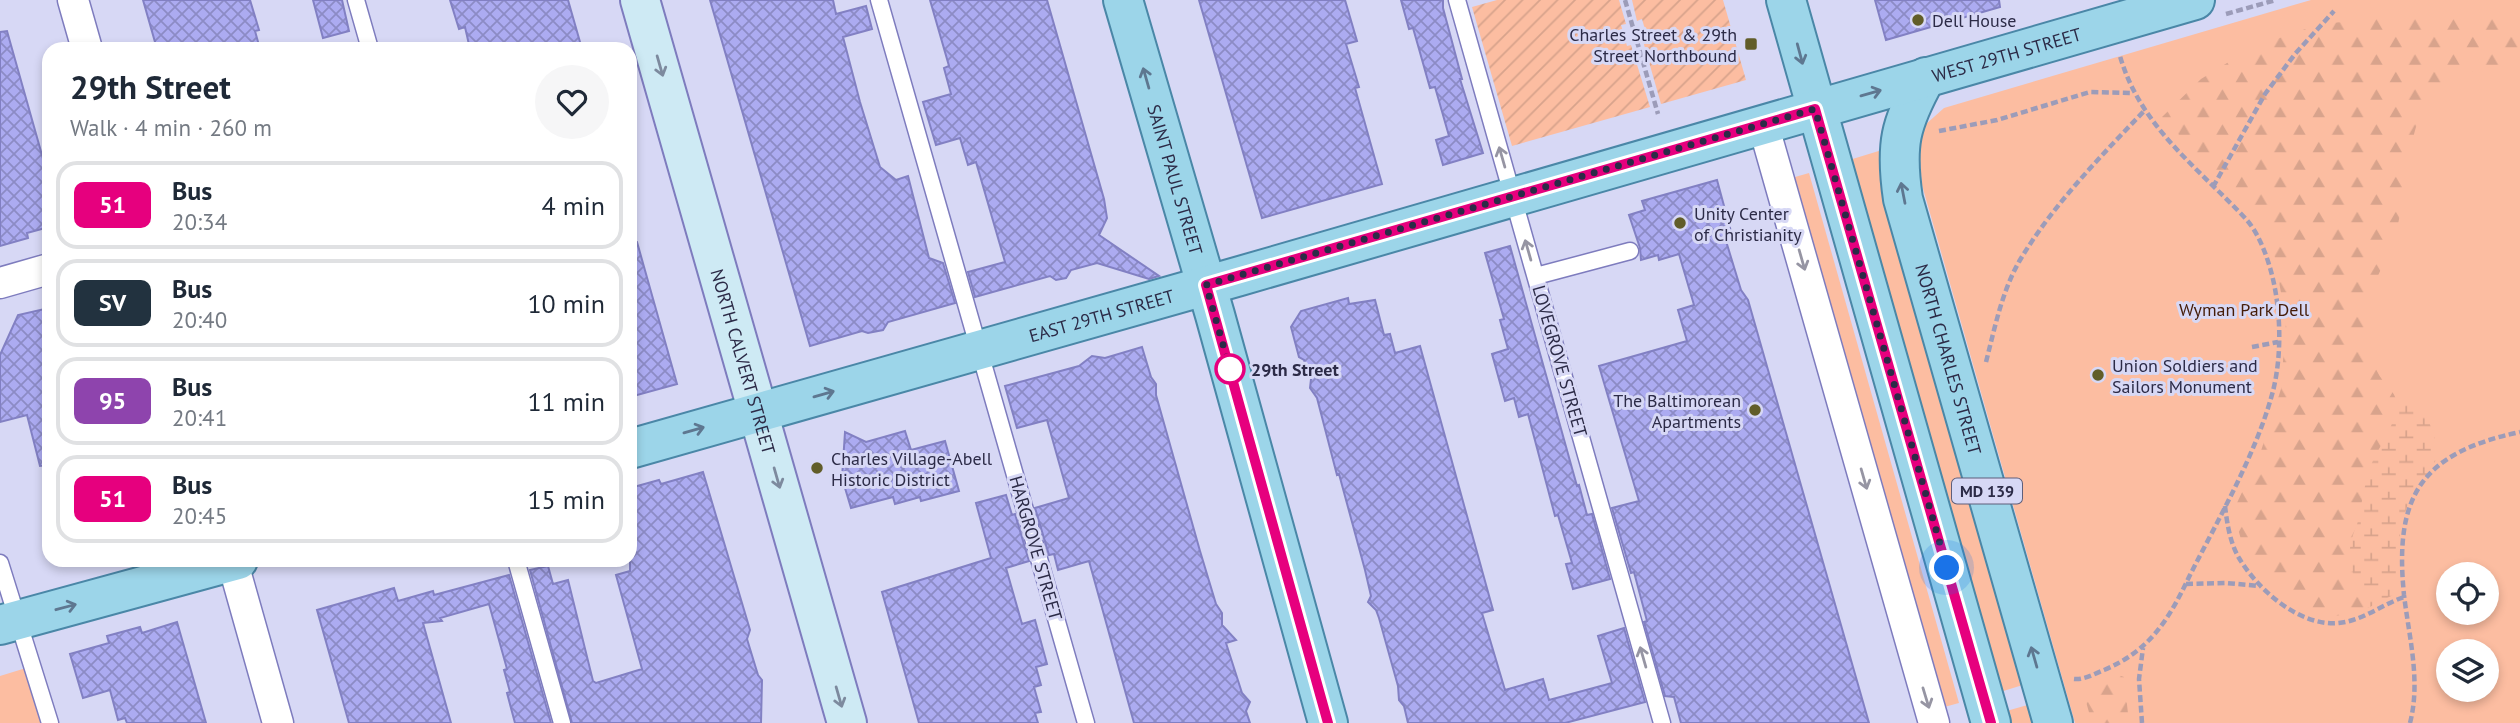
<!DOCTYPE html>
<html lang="en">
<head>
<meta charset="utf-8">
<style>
  :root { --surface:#fff; --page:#f6f6f7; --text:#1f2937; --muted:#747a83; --line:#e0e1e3 }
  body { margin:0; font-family:"PT Sans",sans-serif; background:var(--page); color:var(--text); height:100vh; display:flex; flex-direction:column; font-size:26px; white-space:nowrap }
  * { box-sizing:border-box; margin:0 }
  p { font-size:23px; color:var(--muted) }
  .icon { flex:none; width:38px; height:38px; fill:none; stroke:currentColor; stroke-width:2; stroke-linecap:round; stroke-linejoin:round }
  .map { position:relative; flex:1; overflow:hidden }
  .drawer { position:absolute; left:42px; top:42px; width:595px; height:525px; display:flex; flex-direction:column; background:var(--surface); border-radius:21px; box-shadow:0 4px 10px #0003 }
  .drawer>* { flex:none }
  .badge { padding:0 14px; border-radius:10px; font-size:24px; line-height:46px }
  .tools { position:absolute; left:2436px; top:562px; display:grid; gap:14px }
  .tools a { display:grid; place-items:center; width:63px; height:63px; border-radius:50%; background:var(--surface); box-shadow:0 4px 10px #0003; font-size:35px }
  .you { position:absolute; width:35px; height:35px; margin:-18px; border:5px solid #fff; border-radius:50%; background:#1a73e8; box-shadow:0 0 0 10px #1a73e833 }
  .map>.badge { position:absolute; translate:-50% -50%; box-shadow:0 0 0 4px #fff }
  .round { display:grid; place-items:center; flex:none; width:74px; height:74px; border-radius:37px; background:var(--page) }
  .headline { display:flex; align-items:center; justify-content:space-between; height:119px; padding:0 28px }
  h1 { font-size:33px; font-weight:700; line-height:52px }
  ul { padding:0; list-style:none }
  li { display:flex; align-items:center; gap:21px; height:88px; margin:0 14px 10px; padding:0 14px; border:4px solid var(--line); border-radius:21px }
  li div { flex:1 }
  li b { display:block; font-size:26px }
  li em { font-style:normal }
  li .badge { min-width:77px; font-weight:700; text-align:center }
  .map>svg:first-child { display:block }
  .green { fill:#fcbda1; fill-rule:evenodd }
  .forest { fill:url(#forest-firs) }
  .wetland { fill:url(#wetland-marsh) }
  .garden { fill:url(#garden-furrows) }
  .building { fill:url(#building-cross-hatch); stroke:#8280c3; stroke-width:2 }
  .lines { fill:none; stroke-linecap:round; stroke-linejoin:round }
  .lane-casing { stroke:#7e7cbe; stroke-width:19 }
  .street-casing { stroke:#7e7cbe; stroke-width:33 }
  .secondary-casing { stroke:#7e7cbe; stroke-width:42 }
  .primary-casing { stroke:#4a87a7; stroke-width:42 }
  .path { stroke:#9c9cb9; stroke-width:4.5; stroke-dasharray:7 3.5; stroke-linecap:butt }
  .lane { stroke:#fff; stroke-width:16 }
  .street { stroke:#fff; stroke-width:30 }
  .secondary { stroke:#ceeaf4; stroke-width:38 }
  .primary { stroke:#9cd5e9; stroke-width:38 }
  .oneway { stroke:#5e7790 }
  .oneway2 { stroke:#7d8a9e }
  .oneway3 { stroke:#9695a3 }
  .line-casing { stroke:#fff; stroke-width:16 }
  .line { stroke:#e6007e; stroke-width:10 }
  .walk { stroke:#2c2b47; stroke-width:7; stroke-dasharray:0 12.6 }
  .poi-dot { fill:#615d29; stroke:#d7d8f5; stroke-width:2.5 }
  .stop-dot { fill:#fff; stroke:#e6007e; stroke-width:3.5 }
  .labels { text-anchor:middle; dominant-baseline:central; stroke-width:6; stroke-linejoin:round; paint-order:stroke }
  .shield { fill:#d7d8f5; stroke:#5f5f7b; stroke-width:2 }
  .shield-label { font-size:16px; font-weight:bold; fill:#2c2b47 }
  .poi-label { font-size:18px; fill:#2c2b47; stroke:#d7d8f5; text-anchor:start }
  .street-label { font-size:18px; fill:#2c2b47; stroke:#d7d8f5 }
  .park-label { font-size:18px; fill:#451c08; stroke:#d7d8f5 }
  .stop-label { font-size:18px; font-weight:bold; fill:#2c2b47; stroke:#d7d8f5; text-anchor:start }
</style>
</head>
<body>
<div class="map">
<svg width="2520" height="723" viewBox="0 0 2520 723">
  <defs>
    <pattern id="forest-firs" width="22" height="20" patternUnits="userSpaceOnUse" patternTransform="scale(1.75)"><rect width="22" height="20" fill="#fcbda1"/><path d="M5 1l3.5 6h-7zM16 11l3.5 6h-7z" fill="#d8a38c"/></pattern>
    <pattern id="wetland-marsh" width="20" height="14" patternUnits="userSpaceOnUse" patternTransform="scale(1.75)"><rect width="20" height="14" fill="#fcbda1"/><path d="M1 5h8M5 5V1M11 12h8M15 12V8" fill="none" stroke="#d8a38c"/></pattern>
    <pattern id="garden-furrows" width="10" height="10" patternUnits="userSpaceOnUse" patternTransform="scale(1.75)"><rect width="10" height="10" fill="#fcbda1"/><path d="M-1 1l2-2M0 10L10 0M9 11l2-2" fill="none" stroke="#d8a38c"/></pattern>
    <pattern id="building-cross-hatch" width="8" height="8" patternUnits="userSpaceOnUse" patternTransform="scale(1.75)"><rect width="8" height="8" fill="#acabf1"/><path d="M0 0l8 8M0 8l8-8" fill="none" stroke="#8c8bc5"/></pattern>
  </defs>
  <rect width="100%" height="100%" fill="#d7d8f5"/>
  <!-- green -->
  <path class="green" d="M2311,0H2520V723H2075L1922,185L1919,151L1925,125L1944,108ZM2448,574H2487V612H2448ZM2448,651H2487V690H2448Z
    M1882,150L1880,166L1883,184L2026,684L1997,693L1846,161Z
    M1809,173L1959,703L1937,709L1788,179Z
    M26,668L42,723H0V676Z
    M2031,704L2036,723H2006L2003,712Z"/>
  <!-- forest -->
  <path class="forest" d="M2471,13L2520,15V69C2394,62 2419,151 2395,237C2390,254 2380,269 2374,285C2368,299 2367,317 2367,332C2368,346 2371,361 2378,373C2387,390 2400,391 2396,414C2394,431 2380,445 2373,461C2366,479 2364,499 2359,518C2355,531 2349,544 2349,559C2350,576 2361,593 2368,608L2355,613L2335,616L2302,604L2264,577L2242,543L2235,518L2236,505L2260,454L2281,389L2286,321L2272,242L2250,210L2162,117L2201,79L2253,47L2320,24L2399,17Z
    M2118,675L2124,677L2129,723H2092L2083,691Z"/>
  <!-- wetland -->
  <path class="wetland" d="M2397,399C2429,411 2433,424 2438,457L2409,501L2400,528L2398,591L2393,595L2368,608C2357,586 2346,566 2351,542C2353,533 2358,525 2359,516C2363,498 2365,480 2372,463C2383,439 2396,426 2397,399Z"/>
  <!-- garden -->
  <path class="garden" d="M1497,0H1619L1626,24L1621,25L1627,46L1631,45L1650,107L1512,146L1472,7Z
    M1632,0H1723L1746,80L1661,104L1643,41L1648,40L1642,19L1637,21Z"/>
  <!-- building -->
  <path class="building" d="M143,0H250L259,30L255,31L260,49H157Z
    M313,0H342L349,31L323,38Z
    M450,0H568L582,49H470L465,27L459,29Z
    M710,0H833L836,14L866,6L872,29L843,37L860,102L880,167L896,180L908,176L929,258L943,263L955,303L888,322L883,330L868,333L862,331L810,346Z
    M930,0H1047L1104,199L1107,218L1099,235L1159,276L1149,279L1097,263L1071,270L1066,278L1056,280L1050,276L975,297L968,272L1005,262L976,162L968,165L960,138L936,145L923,102L951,94L944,68L949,66Z
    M1199,0H1345L1357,41L1346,44L1359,87L1355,88L1382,184L1262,218Z
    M1401,0H1443V8L1462,79H1460L1483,153L1443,165L1436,140L1449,136L1435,87L1430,88L1419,49L1413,28L1409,29Z
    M1875,0H1999L2000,7L1886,40Z
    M7,31L49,180V227L27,233L28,238L0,246V32Z
    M1717,180L1733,239L1726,241L1741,290L1748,300L1869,723H1681L1674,697L1665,696L1644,622L1647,621L1634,572L1631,573L1612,508L1639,501L1599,366L1687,341L1678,310L1694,305L1679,254L1659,260L1658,255L1641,260L1640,248L1629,215L1645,210L1642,201Z
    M637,242L677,384L630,397V243Z
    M1510,246L1577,486L1579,485L1587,515L1592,514L1610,579L1573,589L1566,564L1572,563L1558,515L1555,516L1528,414L1519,417L1514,398L1505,401L1492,354L1508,349L1500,320L1504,319L1485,253Z
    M1348,298L1349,304L1375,300L1384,335L1390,334L1395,353L1420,346L1493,610L1482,613L1505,690L1543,679L1549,700L1612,683L1598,636L1624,628L1645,702L1565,723H1408L1404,706L1399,700L1398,686L1379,618L1376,610L1368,602L1371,596L1365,570L1339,474L1337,475L1317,398L1310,388L1311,379L1304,360L1299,357L1291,327L1301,311Z
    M49,308V465L40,466L27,415L0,422V355L18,315Z
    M1142,347L1151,377L1156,384V395L1200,551L1216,604L1222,613V625L1236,640L1226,643L1242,693L1250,702L1246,711L1250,723H1134L1089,561L1058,570L1054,554L1049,555L1035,508L1069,498L1047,420L1017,428L1005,386L1079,366L1092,356L1105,358Z
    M905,431L911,450L945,441L959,491L921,501L920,497L895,504L893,497L851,508L842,478L845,432L866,442Z
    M703,472L750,630L747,639L758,675L762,680L761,723H572L530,570L548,566L553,584L568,580L593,681L596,683L642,669L616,575L630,571V488L659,480L661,484Z
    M1006,495L1012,515L1015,514L1029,561L1006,568L1022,624L1035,620L1047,664L1036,667L1041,685L1034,687L1041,712L1035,713L1038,723H919L882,592L991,558L976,503Z
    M509,575L551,723H515L507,693L510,692L504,670L507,669L489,604L440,618L442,621L423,623L451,723H349L317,610L394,588L398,601L433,591L434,595Z
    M177,622L206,723H127L125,718L118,720L110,690L83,698L70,654L109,643L107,636L140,627L142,633Z"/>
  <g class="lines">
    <defs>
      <path id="lane" d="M356,0L370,49
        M879,0L1086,723
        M1457,0L1662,723
        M1536,276L1630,251
        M516,560L562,723
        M0,563L50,723"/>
      <path id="street" d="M73,0L87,49
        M1763,124L1934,723
        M0,283L49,269
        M232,560L278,723"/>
      <g id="secondary">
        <path id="s1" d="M640,0L847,723"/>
      </g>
      <g id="primary">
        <path id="s2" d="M1123,0L1215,315L1328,723"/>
        <path d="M1786,0L1991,723"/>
        <path id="s3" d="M1926,77C1900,124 1895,145 1903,199L2053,723"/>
        <path id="s4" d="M630,449L1240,276L2195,0"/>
        <path d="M0,625L238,560"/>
      </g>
    </defs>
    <!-- lane casing -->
    <use href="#lane" class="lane-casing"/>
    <!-- street casing -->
    <use href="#street" class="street-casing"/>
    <!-- secondary casing -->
    <use href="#secondary" class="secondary-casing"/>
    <!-- primary casing -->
    <use href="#primary" class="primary-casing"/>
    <!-- path -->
    <path class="path" d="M1625,0L1658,114
      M2226,14L2276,0
      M1939,131L1997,120L2090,92L2133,93
      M2213,187L2265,94L2295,54L2334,11
      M2252,347L2278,342
      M1986,362C1995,327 2002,291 2020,260C2053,205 2100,157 2144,111
      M2225,506C2227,523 2230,543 2239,558C2258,590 2300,627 2339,623C2362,621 2383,604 2404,597
      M2186,584L2226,583L2260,586
      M2074,679C2084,680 2094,674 2104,670C2151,650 2169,619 2190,575C2219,518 2257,452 2273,391C2282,355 2281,311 2272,275C2267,256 2259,233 2245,218C2197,167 2140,126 2120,56
      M2142,723L2139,679L2143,648
      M2410,723C2421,681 2409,637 2404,595C2394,496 2421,453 2520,432"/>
    <!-- lane -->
    <use href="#lane" class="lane"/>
    <!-- street -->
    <use href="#street" class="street"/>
    <!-- secondary -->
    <use href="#secondary" class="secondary"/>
    <!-- primary -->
    <use href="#primary" class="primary"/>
  </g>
  <!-- one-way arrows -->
  <defs><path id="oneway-shaft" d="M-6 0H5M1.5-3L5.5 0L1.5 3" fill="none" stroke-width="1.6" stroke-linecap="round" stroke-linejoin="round" transform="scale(1.75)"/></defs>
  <g class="oneway">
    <use href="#oneway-shaft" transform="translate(1800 54) rotate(75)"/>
    <use href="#oneway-shaft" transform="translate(1146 78) rotate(-106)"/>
    <use href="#oneway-shaft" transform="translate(1871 93) rotate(-16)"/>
    <use href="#oneway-shaft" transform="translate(1903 193) rotate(-101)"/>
    <use href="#oneway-shaft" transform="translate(824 394) rotate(-16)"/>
    <use href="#oneway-shaft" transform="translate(694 430) rotate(-16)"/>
    <use href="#oneway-shaft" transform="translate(66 607) rotate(-15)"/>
    <use href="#oneway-shaft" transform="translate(2034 657) rotate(-106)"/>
  </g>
  <g class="oneway2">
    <use href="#oneway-shaft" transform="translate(660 66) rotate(74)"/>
    <use href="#oneway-shaft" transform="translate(777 478) rotate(74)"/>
    <use href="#oneway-shaft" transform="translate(839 697) rotate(74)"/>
  </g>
  <g class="oneway3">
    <use href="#oneway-shaft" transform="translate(1502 157) rotate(-106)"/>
    <use href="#oneway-shaft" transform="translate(1528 250) rotate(-106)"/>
    <use href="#oneway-shaft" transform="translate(1802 260) rotate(74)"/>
    <use href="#oneway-shaft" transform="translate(1864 479) rotate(74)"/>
    <use href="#oneway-shaft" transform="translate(1643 657) rotate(-106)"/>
    <use href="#oneway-shaft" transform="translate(1926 698) rotate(73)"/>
  </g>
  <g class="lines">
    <defs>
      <path id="line" d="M1328,723L1206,285L1815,109L1991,723"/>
    </defs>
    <!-- line casing -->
    <use href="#line" class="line-casing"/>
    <!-- line -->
    <use href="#line" class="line"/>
    <!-- walk -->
    <path class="walk" d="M1230,369L1206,285L1815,109L1947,568"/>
  </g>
  <!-- markers -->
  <g class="poi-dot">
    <circle cx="1918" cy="20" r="7"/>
    <rect x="1744" y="37" width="14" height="14" rx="3.5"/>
    <circle cx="1680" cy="223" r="7"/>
    <circle cx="2098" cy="375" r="7"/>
    <circle cx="1755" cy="410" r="7"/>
    <circle cx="817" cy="468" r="7"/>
  </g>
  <circle class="stop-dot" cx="1230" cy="369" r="14"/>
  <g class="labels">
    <!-- shield labels -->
    <rect class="shield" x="1952" y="478.5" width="70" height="25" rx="5"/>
    <g class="shield-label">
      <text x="1987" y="491">MD 139</text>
    </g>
    <!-- poi labels -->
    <g class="poi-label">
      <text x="1932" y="20">Dell House</text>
      <text x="1737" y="34" text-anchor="end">Charles Street &amp; 29th<tspan x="1737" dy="21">Street Northbound</tspan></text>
      <text x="1694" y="213">Unity Center<tspan x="1694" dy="21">of Christianity</tspan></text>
      <text x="2112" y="365">Union Soldiers and<tspan x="2112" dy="21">Sailors Monument</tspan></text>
      <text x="1741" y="400" text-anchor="end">The Baltimorean<tspan x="1741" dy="21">Apartments</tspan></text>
      <text x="831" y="458">Charles Village-Abell<tspan x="831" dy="21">Historic District</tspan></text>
    </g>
    <!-- street labels -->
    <g class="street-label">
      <text stroke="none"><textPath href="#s4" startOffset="1432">WEST 29TH STREET</textPath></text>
      <text stroke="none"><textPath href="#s2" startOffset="187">SAINT PAUL STREET</textPath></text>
      <text stroke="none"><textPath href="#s4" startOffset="490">EAST 29TH STREET</textPath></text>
      <text stroke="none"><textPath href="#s3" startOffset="294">NORTH CHARLES STREET</textPath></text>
      <text stroke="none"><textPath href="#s1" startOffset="376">NORTH CALVERT STREET</textPath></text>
      <text transform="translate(1560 361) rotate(74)">LOVEGROVE STREET</text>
      <text transform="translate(1036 548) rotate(74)">HARGROVE STREET</text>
    </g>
    <!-- park labels -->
    <g class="park-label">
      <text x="2244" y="309">Wyman Park Dell</text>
    </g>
    <!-- stop labels -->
    <g class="stop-label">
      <text x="1251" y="369">29th Street</text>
    </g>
  </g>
</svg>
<div class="tools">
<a><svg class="icon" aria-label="locate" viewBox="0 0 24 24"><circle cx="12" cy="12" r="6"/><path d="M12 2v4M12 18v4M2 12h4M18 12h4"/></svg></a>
<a><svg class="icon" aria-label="layers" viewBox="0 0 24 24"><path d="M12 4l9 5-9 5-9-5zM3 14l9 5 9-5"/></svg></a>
</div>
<div class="you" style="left:1947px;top:568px"></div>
<section class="drawer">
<div class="headline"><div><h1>29th Street</h1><p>Walk · 4 min · 260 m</p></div><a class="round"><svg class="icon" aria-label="heart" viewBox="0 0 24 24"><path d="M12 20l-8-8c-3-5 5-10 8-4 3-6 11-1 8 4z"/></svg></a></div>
<ul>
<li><span class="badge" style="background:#e6007e;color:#fff">51</span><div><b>Bus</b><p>20:34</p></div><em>4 min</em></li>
<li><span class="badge" style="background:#22323f;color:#fff">SV</span><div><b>Bus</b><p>20:40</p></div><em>10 min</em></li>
<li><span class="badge" style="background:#8e44ad;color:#fff">95</span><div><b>Bus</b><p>20:41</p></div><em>11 min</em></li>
<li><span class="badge" style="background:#e6007e;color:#fff">51</span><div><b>Bus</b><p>20:45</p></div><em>15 min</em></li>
</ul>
</section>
</div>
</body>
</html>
